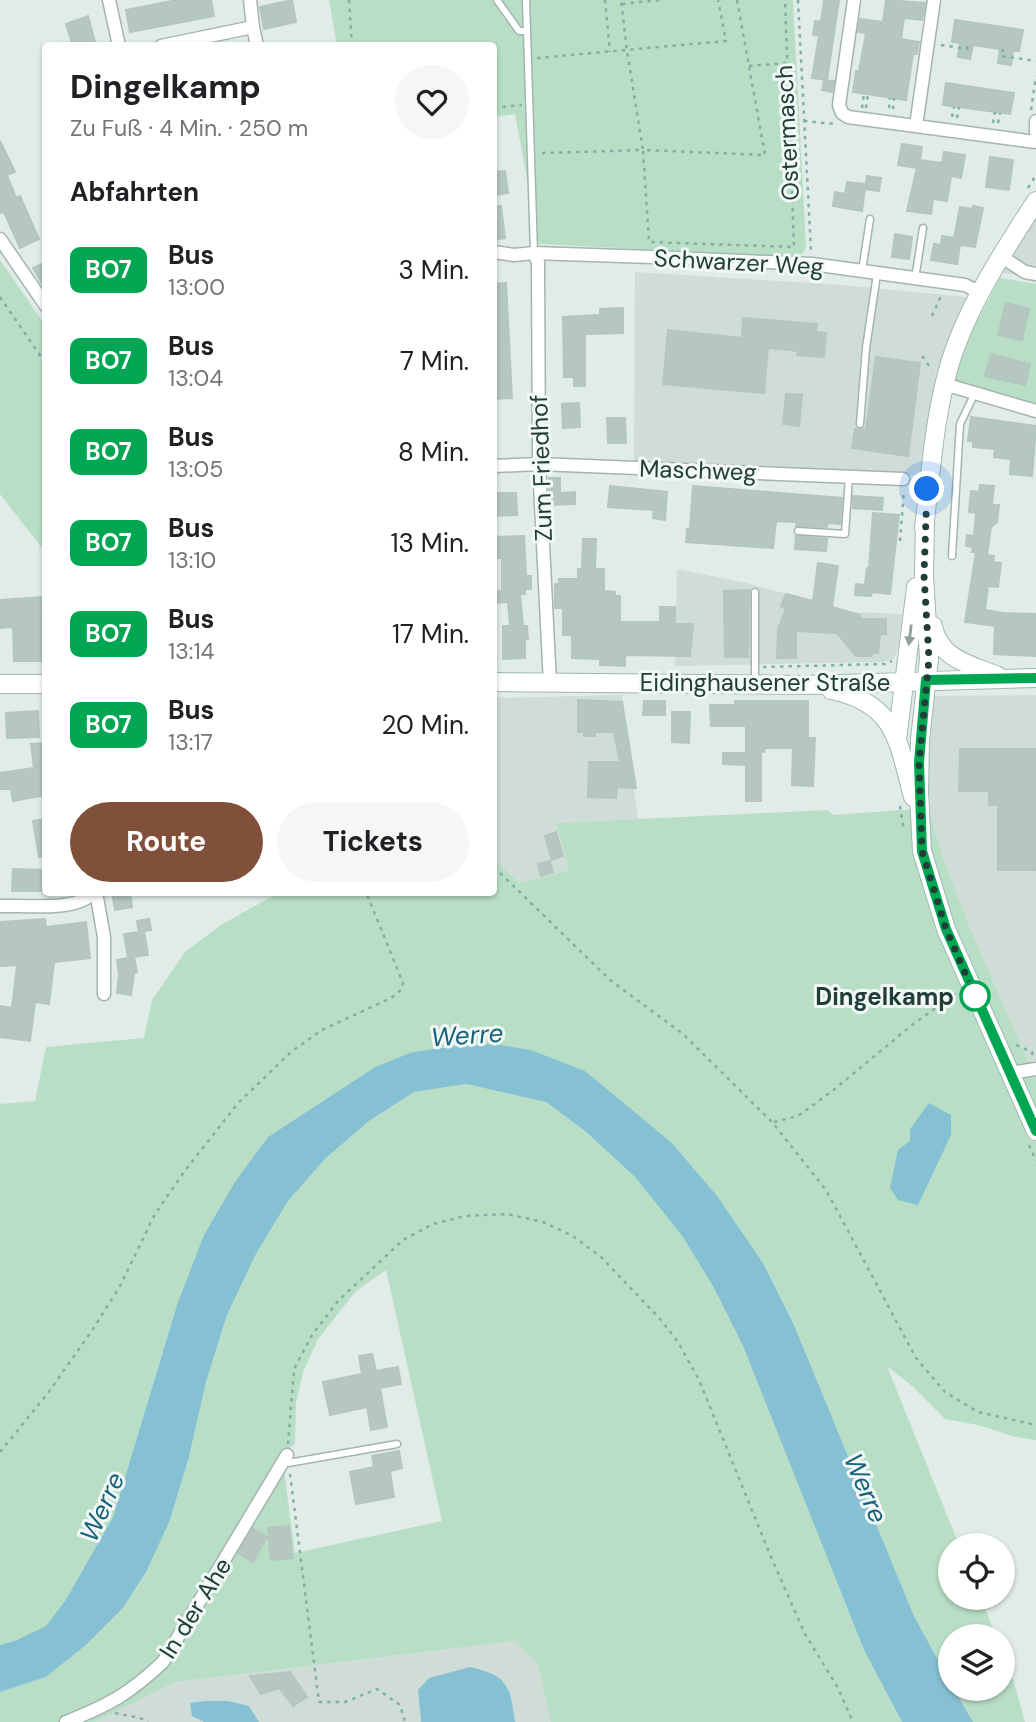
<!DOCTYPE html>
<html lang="de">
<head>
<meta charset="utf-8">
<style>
  :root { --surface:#fff; --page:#f6f6f6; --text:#202124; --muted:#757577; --accent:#81503a }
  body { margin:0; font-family:"DM Sans",sans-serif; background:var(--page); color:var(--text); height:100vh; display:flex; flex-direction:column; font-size:26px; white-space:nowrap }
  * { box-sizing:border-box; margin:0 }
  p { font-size:23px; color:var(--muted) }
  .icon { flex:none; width:38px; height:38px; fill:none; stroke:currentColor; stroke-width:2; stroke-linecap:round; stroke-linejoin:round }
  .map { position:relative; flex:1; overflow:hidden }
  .side { position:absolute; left:42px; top:42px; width:455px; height:854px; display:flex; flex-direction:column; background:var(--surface); border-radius:7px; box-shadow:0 2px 5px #0004 }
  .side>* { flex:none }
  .badge { padding:0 14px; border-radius:10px; font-size:24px; line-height:46px }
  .tools { position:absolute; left:938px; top:1533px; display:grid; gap:14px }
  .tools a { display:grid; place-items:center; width:77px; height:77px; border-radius:50%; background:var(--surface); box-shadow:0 2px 5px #0004; font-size:35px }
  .you { position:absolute; width:35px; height:35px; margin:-18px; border:5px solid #fff; border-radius:50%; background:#1a73e8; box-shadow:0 0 0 10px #1a73e833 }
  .map>.badge { position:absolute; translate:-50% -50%; box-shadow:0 0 0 4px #fff }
  h2 { padding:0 28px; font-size:26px; line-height:63px }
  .round { display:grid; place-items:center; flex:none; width:74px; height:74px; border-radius:37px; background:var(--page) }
  .headline { display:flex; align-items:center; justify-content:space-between; height:119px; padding:0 28px }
  h1 { font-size:33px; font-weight:700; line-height:52px }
  .action { display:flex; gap:14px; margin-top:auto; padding:14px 28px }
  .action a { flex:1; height:80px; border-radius:42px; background:var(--accent); color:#fff; font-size:28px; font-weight:700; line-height:80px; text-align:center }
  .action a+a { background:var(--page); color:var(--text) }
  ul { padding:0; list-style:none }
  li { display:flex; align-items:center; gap:21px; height:91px; padding:0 28px }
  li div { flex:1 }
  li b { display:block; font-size:26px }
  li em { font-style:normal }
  li .badge { min-width:77px; font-weight:700; text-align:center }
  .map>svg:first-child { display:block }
  .built { fill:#cfdcd7 }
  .green { fill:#b9dec6; fill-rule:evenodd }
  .water { fill:#86c1d3 }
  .building { fill:#b6c7c1; stroke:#b3c6c0; stroke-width:2 }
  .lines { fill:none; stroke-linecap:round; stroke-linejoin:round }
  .service-casing { stroke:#a4b4b0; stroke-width:9 }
  .minor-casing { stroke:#a4b4b0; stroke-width:15 }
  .secondary-casing { stroke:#9fb8b1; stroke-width:20 }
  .path { stroke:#80b1a6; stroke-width:2.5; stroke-dasharray:3.5 5; stroke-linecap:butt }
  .service { stroke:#fff; stroke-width:6 }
  .minor { stroke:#fff; stroke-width:12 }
  .secondary { stroke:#fff; stroke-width:18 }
  .oneway { fill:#909e9c }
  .line-casing { stroke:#fff; stroke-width:16 }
  .line { stroke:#00a651; stroke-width:10 }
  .walk { stroke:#213d38; stroke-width:7; stroke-dasharray:0 12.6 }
  .stop-dot { fill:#fff; stroke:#00a651; stroke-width:3.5 }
  .labels { text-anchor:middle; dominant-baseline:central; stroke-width:6; stroke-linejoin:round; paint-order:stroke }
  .street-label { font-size:24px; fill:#213d38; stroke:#f1f8f6 }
  .stop-label { font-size:24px; font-weight:bold; fill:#213d38; stroke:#f1f8f6; text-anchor:end }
  .water-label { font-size:26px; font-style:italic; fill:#18627b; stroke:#f1f8f6 }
</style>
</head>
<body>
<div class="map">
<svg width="1036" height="1722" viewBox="0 0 1036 1722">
  <rect width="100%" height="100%" fill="#e1ece8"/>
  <!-- built -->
  <path class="built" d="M1036,216V278L1000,272Z
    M635,272L842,285L976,298L926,476L634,464Z
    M677,569L746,583L853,612L902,614L898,648L894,658L888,661L877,662L675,666Z
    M622,695L638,819L556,823L569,870L519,883L494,859V698Z
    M1036,695V1080L967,921L943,858L928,808L927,763L932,696Z
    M515,1641L538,1665L551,1722H515L512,1701L419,1713L421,1722H259L249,1706L192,1716L204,1722H96L175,1682Z"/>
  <!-- green -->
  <path class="green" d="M329,0H793L806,247L803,253L797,257L539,244L515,114L494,117V46L337,45Z
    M0,260L45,325V552L0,494Z
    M1000,278L1036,284V405L953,381L971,333Z
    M928,808L943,858L967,921L1036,1080V1440L1016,1437L978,1425L945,1419L913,1387L887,1366L959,1545H950V1598H981L996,1636H950V1682L914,1616L794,1325L763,1263L718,1197L672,1143L456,1046L412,1052L375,1067L268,1137L177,1305L113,1517L65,1601L46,1627L17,1640L0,1645V1104L35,1101L46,1047L144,1038L152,1000L185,952L221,925L278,893L494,892V859L519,883L569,870L556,823L828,810L833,815Z
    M466,1084L546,1102L585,1131L635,1177L683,1237L714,1288L743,1346L864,1650L902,1722H551L538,1665L515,1641L175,1682L96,1722H0V1692L46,1677L86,1645L122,1609L170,1520L189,1457L206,1382L227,1315L256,1254L288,1201L325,1159L369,1121L414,1092ZM386,1270L442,1521L295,1553L282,1456L295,1443L296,1403L303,1372L318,1339L356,1291Z
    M1003,1652L1011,1672L1025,1722H973L954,1689H1003Z"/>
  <!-- water -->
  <path class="water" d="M495,1044L531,1050L585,1071L672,1143L718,1197L763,1263L794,1325L914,1616L950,1682V1689H954L973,1722H902L864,1650L743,1346L714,1288L683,1237L635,1177L585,1131L546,1102L466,1084L414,1092L369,1121L325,1159L288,1201L256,1254L227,1315L206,1382L189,1457L170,1520L146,1572L122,1609L86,1645L46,1677L0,1692V1645L17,1640L46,1626L65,1601L113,1517L177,1305L204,1235L235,1182L268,1137L375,1067L412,1052L456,1046Z
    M929,1103L951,1115V1135L918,1205L898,1200L890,1188L898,1150L910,1141V1129Z
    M470,1667C508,1676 510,1685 515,1722H421L418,1690L429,1678Z
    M205,1701H228L249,1706L259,1722H204L192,1716L190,1703Z"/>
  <!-- building -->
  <path class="building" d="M177,0H211L214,16L130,32L126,10Z
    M292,0L296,22L264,29L260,7Z
    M824,0H839L827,80L812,78L819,36L813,35L815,21L821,22Z
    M886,0L925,3L922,20L904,18L901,39L919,42L917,54H913L906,100L853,92L856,71H859L866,33L858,32L860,19L883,22Z
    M88,16L96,46H73L66,24Z
    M955,20L1023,30L1019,51H1013L1011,65L998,63L1000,49L973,45L970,59L958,57L960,43L952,42Z
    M824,80L834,81L832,92L822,90Z
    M946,83L1014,93L1010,114L943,105Z
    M0,141L15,172L7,175L16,198L20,196L39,239L20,248L4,212L0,213Z
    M902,144L922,147L920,160L942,163L944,152L965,155L961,178L951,176L947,201L933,199L931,214L907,211L917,168L898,165Z
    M990,157L1013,160L1009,190L986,187Z
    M505,171L508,193L494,195V172Z
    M867,176L881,178L879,191L865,189L862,211L833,206L835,192L845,194L847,182L866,184Z
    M501,206L505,238L494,240V207Z
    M973,206L983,208L975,247L960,245L957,264L931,260L934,244L941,245L942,236L954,238L960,207L972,209Z
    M895,234L912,237L909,259L892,257Z
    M46,262V290L33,268Z
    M506,283L512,398L494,399V284Z
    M1006,303L1029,309L1022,340L998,335Z
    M623,308V333L585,334V386H574V377H564L563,317L600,315V309Z
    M743,318L817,324L816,332L826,333L824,357L797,355L799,351L768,348L764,393L663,384L668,330L742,338Z
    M991,354L1030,364L1025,385L985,376Z
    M876,357L920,363L908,456L852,448L855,429L866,430Z
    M786,394L802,395L799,426L783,424Z
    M579,403L580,427L563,428L562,404Z
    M971,417L1036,426L1032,476L1010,474L1011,459L994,457L995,449L973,447V441H968Z
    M607,418H625L626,443H608Z
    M549,478H560V493L575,492V504L550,505Z
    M980,485L994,486L992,505H999L997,522L991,527L987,555L994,556L993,562L1001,563L998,587L988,586L985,610L1003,613L1036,614V656L994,654L995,626L965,622L976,552H972L973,547L966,546L967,535L974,536L976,513L969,512L971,491L979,492Z
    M610,486L667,492L665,520L653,518L654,510L608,507Z
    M693,486L842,498L840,524L827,523V527L796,526L797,522L776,521L773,548L686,542L687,529H690Z
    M494,493H516L517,515L494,516Z
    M853,496L883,498L882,510L853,508Z
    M873,513L899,515L890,594L872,592L871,596L855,595L856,584L865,585L867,568H869Z
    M524,536L526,576H531V589H525V594H520L523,626H527L528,639H525V658L503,659V626H510L508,602L494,603V592L502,591V558H494V537Z
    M796,536L827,539L826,551L795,549Z
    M583,539H596L595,569H604V591L615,592V596H620V622H660V607H675V624H693L690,656L625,655V666L600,665V659L572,658V635H563V608H555V584H559V579H578V569H582Z
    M818,563L838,566L832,607L860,615V619H886V634H880L878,653H873L871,656H856L837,633L796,631V658H777L778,629L786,609L781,606L786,594L813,601Z
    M749,590L748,657H725L724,591Z
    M41,597L43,620H46V661H14L13,627L0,628V600Z
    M578,700L622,702L636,788L617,787L616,798L588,797L589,762H620L614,732H595V736H584V732H578Z
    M644,701H665V715H643Z
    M735,701H808V738H815L813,786L792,785L793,748H765L764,752H761V801H746V765L723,764V753H746V726H711L710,705H735Z
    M38,711L39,737L7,738L6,713Z
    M672,712H690L689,743L672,742Z
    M46,743V795L13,801L11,789H0V773L34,768L31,744Z
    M960,749H1036V870H998V805H989V791H959Z
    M46,819V856L39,857L33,821Z
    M556,832L563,856L552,860L545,836Z
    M550,861L553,872L541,876L538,864Z
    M13,869L43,870L42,891H12Z
    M112,892H130L132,907L115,910Z
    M45,919L46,927L86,922L90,958L54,962L49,1004L35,1002L30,1041L0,1037V1006L12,1008L17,965L0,966V922Z
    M149,919L151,930L144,931L148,955L134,957L137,972L134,973L131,995L117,993L119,975L117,960L128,958L124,934L139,932L137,921Z
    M372,1354L376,1371L398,1367L401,1384L380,1388L387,1427L371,1430L367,1407L330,1415L323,1382L362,1374L359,1356Z
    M399,1451L402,1468L390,1471L394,1497L356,1504L350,1472L374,1467L372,1456Z
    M289,1526L292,1558L271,1560L268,1528Z
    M253,1529L267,1537L253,1562L238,1553Z
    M290,1672L307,1697L293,1706L279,1688L261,1694L250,1676Z"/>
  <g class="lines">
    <defs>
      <path id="service" d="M497,0L519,31H527
        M526,0L534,253
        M862,271L870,219
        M915,279L923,228
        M860,424L866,348L877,274
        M798,531L845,534L849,477
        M952,556L960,424L975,393
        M755,592V682
        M288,1457V1463L397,1444"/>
      <path id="minor" d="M109,0L119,46
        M250,0L253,27
        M854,0L839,105L842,113L848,117L1036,142
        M161,46L253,27L257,46
        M1036,121V132
        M916,126L934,0
        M0,239L46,306
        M494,252L514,255L534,253L651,257L812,264L965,285L981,293
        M534,253L538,262L539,464L550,684
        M1002,257L1025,272L1036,274
        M944,384L1036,411
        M494,466L539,464L903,479
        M96,892L104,937V994
        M0,906C22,905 82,912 92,892
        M1010,1073L1036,1069
        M66,1722C109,1705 129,1694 163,1662L287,1455"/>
      <path id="secondary" d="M925,519L924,575L929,659L920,739L919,795L922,851L946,929L1036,1131
        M924,528C931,473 934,417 950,363C968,305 1003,252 1036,201
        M933,626C939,659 971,665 998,676
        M494,682L807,685L1036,678
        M0,684H46
        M831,690C896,703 898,741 913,797
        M897,740L916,587"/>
    </defs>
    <!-- service casing -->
    <use href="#service" class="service-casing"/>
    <!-- minor casing -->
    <use href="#minor" class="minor-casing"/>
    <!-- secondary casing -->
    <use href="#secondary" class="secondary-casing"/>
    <!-- path -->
    <path class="path" d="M349,0L352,46
      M605,0L610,52
      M737,0L765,155L643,150L649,242L794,247L785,0
      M798,0L811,251
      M622,4L660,0
      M941,45L967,49L968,44
      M1003,49L1001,56L1036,61
      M537,58L726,41L718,0
      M749,66L787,63
      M494,108L522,105
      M862,108L864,94
      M866,108L868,94
      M889,108L890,98
      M893,109L894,98
      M1031,110L1036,76
      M952,117L954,107
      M957,118L959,107
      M804,121L835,124
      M993,123L995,112
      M998,123L1000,113
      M542,153L643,150L627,51L621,0
      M1028,188L1036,175
      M0,297L46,364
      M932,316L942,294
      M922,356L932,370
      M900,541L904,490
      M763,667L885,664L892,661
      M900,806L904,831
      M494,867L610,980L683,1034L772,1122L826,1190L916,1358L945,1392L978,1412L1036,1425
      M1016,1045L1032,1052L1033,1056
      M774,1122L798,1116L831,1092L912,1025L958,992
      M1029,1145L1036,1161
      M288,1444L294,1369L312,1335L338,1301L403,1240L433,1224L465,1216L507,1214L543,1222L573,1236L601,1257L661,1320L678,1342L699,1380L771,1557L805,1634L838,1688L853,1722
      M0,1452L48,1393L93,1329L120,1286L155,1214L184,1172L238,1103L291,1052L322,1030L391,998L401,990L403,983L366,892
      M290,1474L319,1702H345L377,1689L400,1705L405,1722
      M115,1713L140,1718L148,1722"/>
    <!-- service -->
    <use href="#service" class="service"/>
    <!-- minor -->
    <use href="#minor" class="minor"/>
    <!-- secondary -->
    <use href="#secondary" class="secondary"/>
  </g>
  <!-- one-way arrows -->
  <defs><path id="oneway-solid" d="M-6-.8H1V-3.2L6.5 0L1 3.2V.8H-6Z" transform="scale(1.75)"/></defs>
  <use class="oneway" href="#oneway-solid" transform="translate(910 635) rotate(97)"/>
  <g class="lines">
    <defs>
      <path id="line" d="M1036,678L926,680L919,762L922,851L946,929L1036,1131"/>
    </defs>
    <!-- line casing -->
    <use href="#line" class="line-casing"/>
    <!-- line -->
    <use href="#line" class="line"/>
    <!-- walk -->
    <path class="walk" d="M927,489L924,575L929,659L919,762L922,851L946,929L975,996"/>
  </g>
  <!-- markers -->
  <circle class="stop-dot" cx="975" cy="996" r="14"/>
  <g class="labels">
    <!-- street labels -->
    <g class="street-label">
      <text transform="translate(787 133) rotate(-93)">Ostermasch</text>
      <text transform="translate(739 262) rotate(3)">Schwarzer Weg</text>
      <text transform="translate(541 468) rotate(-92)">Zum Friedhof</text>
      <text transform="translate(698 470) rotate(2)">Maschweg</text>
      <text x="765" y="682">Eidinghausener Straße</text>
      <text transform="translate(195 1608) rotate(-58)">In der Ahe</text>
    </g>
    <!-- stop labels -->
    <g class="stop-label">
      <text x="954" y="996">Dingelkamp</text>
    </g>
    <!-- water labels -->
    <g class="water-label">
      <text transform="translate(467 1035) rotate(-4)">Werre</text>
      <text transform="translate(866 1488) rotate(67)">Werre</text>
      <text transform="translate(102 1507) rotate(-66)">Werre</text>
    </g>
  </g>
</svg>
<div class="tools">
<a><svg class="icon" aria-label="locate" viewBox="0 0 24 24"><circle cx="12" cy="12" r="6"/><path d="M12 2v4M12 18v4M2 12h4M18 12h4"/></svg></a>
<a><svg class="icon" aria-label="layers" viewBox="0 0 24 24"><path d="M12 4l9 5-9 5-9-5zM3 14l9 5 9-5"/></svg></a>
</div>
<div class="you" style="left:927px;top:489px"></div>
<section class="side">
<div class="headline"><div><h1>Dingelkamp</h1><p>Zu Fuß · 4 Min. · 250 m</p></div><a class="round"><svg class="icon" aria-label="heart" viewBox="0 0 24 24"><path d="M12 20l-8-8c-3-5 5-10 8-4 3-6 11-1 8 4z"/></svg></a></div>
<h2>Abfahrten</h2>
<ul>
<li><span class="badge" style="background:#00a651;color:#fff">BO7</span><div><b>Bus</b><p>13:00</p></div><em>3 Min.</em></li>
<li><span class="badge" style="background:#00a651;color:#fff">BO7</span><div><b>Bus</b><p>13:04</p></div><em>7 Min.</em></li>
<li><span class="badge" style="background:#00a651;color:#fff">BO7</span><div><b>Bus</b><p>13:05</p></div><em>8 Min.</em></li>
<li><span class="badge" style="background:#00a651;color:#fff">BO7</span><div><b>Bus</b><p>13:10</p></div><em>13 Min.</em></li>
<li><span class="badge" style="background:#00a651;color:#fff">BO7</span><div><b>Bus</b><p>13:14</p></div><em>17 Min.</em></li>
<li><span class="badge" style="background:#00a651;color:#fff">BO7</span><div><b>Bus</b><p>13:17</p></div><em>20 Min.</em></li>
</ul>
<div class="action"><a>Route</a><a>Tickets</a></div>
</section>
</div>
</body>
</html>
